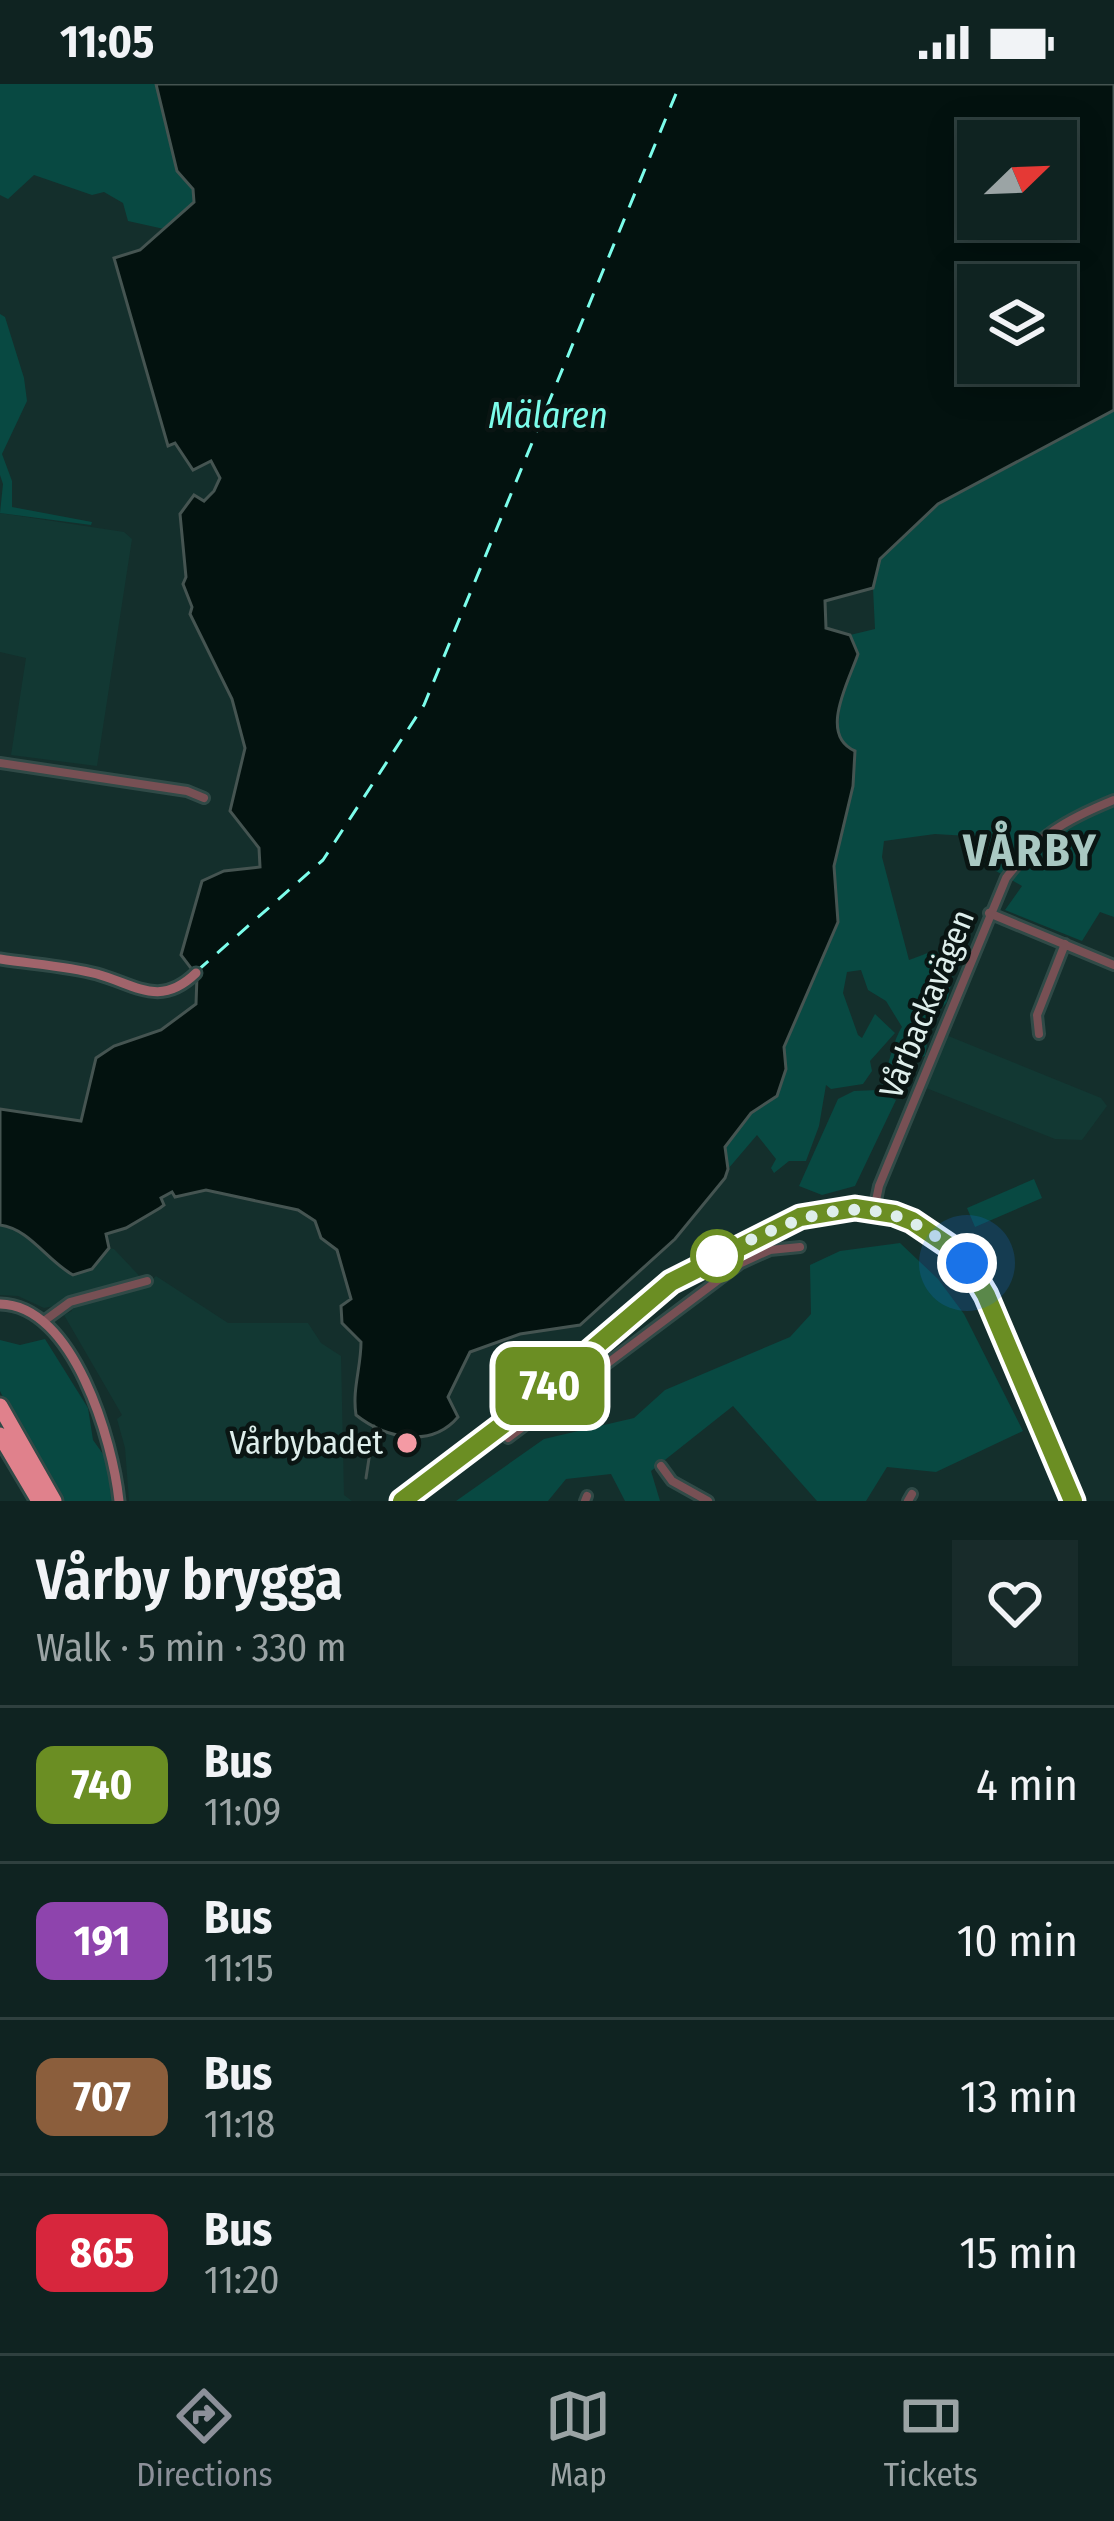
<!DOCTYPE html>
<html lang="en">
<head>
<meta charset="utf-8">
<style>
  :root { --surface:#0f2321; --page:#182b2a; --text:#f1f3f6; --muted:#9ba4a5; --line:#2f403f; --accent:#8c9099 }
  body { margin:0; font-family:"Fira Sans Condensed",sans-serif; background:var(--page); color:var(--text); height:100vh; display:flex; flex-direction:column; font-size:45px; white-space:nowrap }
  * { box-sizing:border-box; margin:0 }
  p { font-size:39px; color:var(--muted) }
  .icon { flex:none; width:66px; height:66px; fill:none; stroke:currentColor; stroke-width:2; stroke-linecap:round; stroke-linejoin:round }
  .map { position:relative; height:1417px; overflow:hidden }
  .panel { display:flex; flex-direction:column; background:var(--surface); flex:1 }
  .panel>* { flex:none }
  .badge { padding:0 24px; border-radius:18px; font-size:42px; line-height:78px }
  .needle { width:78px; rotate:67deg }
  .fabs { position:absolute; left:957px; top:36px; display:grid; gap:24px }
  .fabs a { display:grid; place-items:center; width:120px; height:120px; border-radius:0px; background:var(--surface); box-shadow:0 6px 30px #0003,0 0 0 3px var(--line); font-size:60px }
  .you { position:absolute; width:60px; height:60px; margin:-30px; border:9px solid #fff; border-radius:50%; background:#1a73e8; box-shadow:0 0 0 18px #1a73e833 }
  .map>.badge { position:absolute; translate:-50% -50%; box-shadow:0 0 0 6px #fff }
  .round { display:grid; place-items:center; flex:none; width:126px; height:126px; border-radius:0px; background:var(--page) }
  .summary { display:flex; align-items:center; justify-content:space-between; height:204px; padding:0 36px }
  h1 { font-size:57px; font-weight:600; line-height:90px }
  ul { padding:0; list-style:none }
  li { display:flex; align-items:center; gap:36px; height:156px; padding:0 36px; border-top:3px solid var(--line) }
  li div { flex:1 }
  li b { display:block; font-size:45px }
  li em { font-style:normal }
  li .badge { min-width:132px; font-weight:700; text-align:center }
  .status { display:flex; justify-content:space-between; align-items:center; height:84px; padding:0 60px; background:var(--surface); direction:ltr }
  .status svg { height:33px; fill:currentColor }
  .tabs { display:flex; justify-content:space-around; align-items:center; height:168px; border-top:3px solid var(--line); background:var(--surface); font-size:33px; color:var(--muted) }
  .tabs a { display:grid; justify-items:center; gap:6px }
  .tabs .active { color:var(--accent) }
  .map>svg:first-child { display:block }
  .built { fill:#123833 }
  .green { fill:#084942 }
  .water { fill:#03120f; stroke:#455451; stroke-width:3; fill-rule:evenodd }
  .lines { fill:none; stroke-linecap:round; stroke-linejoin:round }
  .stream { stroke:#455451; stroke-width:3 }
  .ferry { stroke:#7cfdeb; stroke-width:3; stroke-dasharray:15 12; stroke-linecap:butt }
  .street-casing { stroke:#304a47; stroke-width:14 }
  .secondary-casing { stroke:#304a47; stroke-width:15 }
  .highway-casing { stroke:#304a47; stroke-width:21 }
  .street { stroke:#775054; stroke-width:8 }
  .secondary { stroke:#a1646b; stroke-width:9 }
  .highway { stroke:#e0818c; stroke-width:15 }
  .line-casing { stroke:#fff; stroke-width:27 }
  .line { stroke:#6b8e23; stroke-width:18 }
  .walk { stroke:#deeeeb; stroke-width:12; stroke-dasharray:0 21.6 }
  .stop-dot { fill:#fff; stroke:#6b8e23; stroke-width:6 }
  .poi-dot { fill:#f49aa4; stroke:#0a1513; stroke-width:4.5 }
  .labels { text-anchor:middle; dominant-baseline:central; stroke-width:9; stroke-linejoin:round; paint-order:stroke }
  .street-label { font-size:33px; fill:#deeeeb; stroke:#0a1513 }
  .poi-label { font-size:33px; fill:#deeeeb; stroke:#0a1513; text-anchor:end }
  .water-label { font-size:36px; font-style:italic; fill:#7cfdeb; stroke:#0a1513 }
  .district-label { font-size:45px; font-weight:bold; letter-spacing:3px; fill:#a9c8c2; stroke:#0a1513 }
</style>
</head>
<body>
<div class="status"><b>11:05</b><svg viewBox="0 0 49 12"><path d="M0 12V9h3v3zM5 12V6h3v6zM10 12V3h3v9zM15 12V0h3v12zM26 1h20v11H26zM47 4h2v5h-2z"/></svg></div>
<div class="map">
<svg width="1114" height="1417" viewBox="0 0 1114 1417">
  <rect width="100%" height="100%" fill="#142f2c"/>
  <!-- built -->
  <path class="built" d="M0,429L124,448L132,455L97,682L11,671L26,574L0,568Z
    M946,951L1101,1014L1107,1022L1082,1056L1055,1055L926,1004Z
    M0,1141H8L30,1155L73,1191L92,1185L109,1164L114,1165L147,1200L156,1192L228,1239H308L321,1259L341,1272L344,1411L352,1417H129L125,1364L117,1335L122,1331L64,1231L72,1227L71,1223L60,1228L54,1222L44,1224L18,1212L0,1211Z"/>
  <!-- green -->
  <path class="green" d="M0,0H156L193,105L194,118L164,145L128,137L123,119L104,108L92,111L34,91L8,115L0,111Z
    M0,230L5,233L24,294L27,317L2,370L12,397V423L92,438L91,441L0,429L3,400L0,391Z
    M1114,326V833L1100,828L1082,857L1005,826L1022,802L984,780L968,752L935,750L884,757L882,773L909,876C932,869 936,859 955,883L947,918L931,938L925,972L899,980L908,991L907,998L886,1005L882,1002C887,986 894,954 902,943L886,917L868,906L861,886L847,888L843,909L858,951L862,954L875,930L895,949L870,977L872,987L863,1000L831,1005L826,1001L819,1042L806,1077H789L774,1089L771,1084L776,1075L757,1051L728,1085L725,1063C733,1052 741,1039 750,1030C778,1003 788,1012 784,963L838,838L834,782L853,702L847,664L838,650L841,611L858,571L850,551L875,545L873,504L880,475L938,420Z
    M878,1006L896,1016L855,1102L822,1111L799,1102L838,1015L854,1007Z
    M1034,1095L1042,1114L975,1143L967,1124Z
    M900,1159L938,1195L964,1230L1023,1347L936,1388L887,1383L866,1417H817L733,1322L651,1387L660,1417H625L611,1390L566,1395L548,1417H456L544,1355L634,1334L665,1306L790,1253L811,1230L810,1181L840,1167Z
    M45,1255L88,1324L93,1356L108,1377L113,1417H62L23,1354L0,1307V1256L20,1261Z"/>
  <!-- water -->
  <path class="water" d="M156,0H1114V326L938,420L880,475L873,504L825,517L826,544L850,551L858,570C849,597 818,651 855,667L853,702L834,782L838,838L784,963L786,985L777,1012L751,1029L725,1063L728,1085L725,1094L675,1155L580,1241L520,1250L470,1268L448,1313L458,1333C431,1365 385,1354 356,1331C352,1305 361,1284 361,1258L342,1239L341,1222L351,1215L337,1166L321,1154L315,1137L298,1126L206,1106L175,1113L172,1108L161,1114L164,1121L160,1124L126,1144L106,1150L109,1164L92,1185L73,1191C47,1177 30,1145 0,1141V1025L81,1037L96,974L114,962L161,946L196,920L197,892L181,871L202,797L224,787L260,783L259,764L230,727L245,664L232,615L190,530L192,523L183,500L186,493L180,430L194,411L204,417L214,407L220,394L211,377L193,386L175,359L168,362L114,174L140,166L194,118L193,105L177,87ZM978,57H1056V135H978ZM978,201H1056V279H978Z"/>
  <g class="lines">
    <!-- stream -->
    <path class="stream" d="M366,1394L374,1342"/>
    <!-- ferry -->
    <path class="ferry" d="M197,887L323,776L424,621L680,0"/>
    <defs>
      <path id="street" d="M0,679L187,707L204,714
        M989,829L1114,881
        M1039,950L1037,931L1065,860
        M874,1126L879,1102L1006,794C1039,751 1065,736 1114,716
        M44,1237L70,1218L147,1197
        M508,1354L741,1179L770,1166L800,1163
        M661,1382L672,1397L708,1417
        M585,1417L587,1412
        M908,1417L912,1410"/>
      <path id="secondary" d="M0,875C32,880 66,882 97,890C136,901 160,924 196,889
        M0,1220C74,1221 113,1358 119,1417
        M402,1417L513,1333L671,1198L800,1133L855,1124L894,1130L912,1137L952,1164L967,1179L985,1211L1073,1417"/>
      <path id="highway" d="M0,1322L54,1417
        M0,1351L39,1417"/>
    </defs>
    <!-- street casing -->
    <use href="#street" class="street-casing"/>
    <!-- secondary casing -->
    <use href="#secondary" class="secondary-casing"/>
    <!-- highway casing -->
    <use href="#highway" class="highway-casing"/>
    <!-- street -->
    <use href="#street" class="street"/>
    <!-- secondary -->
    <use href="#secondary" class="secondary"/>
    <!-- highway -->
    <use href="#highway" class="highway"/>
  </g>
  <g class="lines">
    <defs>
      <path id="line" d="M402,1417L513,1333L671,1198L800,1133L855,1124L894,1130L912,1137L952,1164L967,1179L986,1211L1073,1417"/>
    </defs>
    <!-- line casing -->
    <use href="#line" class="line-casing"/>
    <!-- line -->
    <use href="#line" class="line"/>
    <!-- walk -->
    <path class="walk" d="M717,1172L705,1178C803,1130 877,1089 967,1179"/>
  </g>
  <!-- markers -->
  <circle class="stop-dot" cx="717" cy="1172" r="24"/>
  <circle class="poi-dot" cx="407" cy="1359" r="12"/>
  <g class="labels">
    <!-- street labels -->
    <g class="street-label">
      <text transform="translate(927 920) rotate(-68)">Vårbackavägen</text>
    </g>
    <!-- poi labels -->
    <g class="poi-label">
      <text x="383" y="1359">Vårbybadet</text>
    </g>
    <!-- water labels -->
    <g class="water-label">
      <text x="548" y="332">Mälaren</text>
    </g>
    <!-- district labels -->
    <g class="district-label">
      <text x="1031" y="767">VÅRBY</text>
    </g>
  </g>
</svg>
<div class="fabs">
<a><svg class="needle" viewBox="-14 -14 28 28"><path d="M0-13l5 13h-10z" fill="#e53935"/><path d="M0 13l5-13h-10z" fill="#9ba4a5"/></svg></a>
<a><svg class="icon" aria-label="layers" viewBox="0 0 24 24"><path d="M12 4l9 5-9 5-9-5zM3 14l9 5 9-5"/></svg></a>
</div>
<div class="you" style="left:967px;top:1179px"></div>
<b class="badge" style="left:550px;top:1302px;background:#6b8e23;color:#fff">740</b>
</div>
<section class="panel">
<div class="summary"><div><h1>Vårby brygga</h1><p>Walk · 5 min · 330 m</p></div><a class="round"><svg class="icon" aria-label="heart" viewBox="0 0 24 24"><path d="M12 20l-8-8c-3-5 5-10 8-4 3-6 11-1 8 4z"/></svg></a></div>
<ul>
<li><span class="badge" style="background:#6b8e23;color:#fff">740</span><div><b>Bus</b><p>11:09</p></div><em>4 min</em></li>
<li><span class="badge" style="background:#8e44ad;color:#fff">191</span><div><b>Bus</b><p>11:15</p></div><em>10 min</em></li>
<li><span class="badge" style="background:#8b5e3c;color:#fff">707</span><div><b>Bus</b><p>11:18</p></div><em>13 min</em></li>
<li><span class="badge" style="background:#d7263d;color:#fff">865</span><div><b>Bus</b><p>11:20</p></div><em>15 min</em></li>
</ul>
</section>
<nav class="tabs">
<a class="active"><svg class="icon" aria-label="directions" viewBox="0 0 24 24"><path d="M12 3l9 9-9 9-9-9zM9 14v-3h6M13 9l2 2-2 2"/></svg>Directions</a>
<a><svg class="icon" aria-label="map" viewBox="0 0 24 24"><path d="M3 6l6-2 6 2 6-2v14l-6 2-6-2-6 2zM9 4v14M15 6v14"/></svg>Map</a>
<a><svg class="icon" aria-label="tickets" viewBox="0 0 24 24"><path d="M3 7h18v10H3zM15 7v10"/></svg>Tickets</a>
</nav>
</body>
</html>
